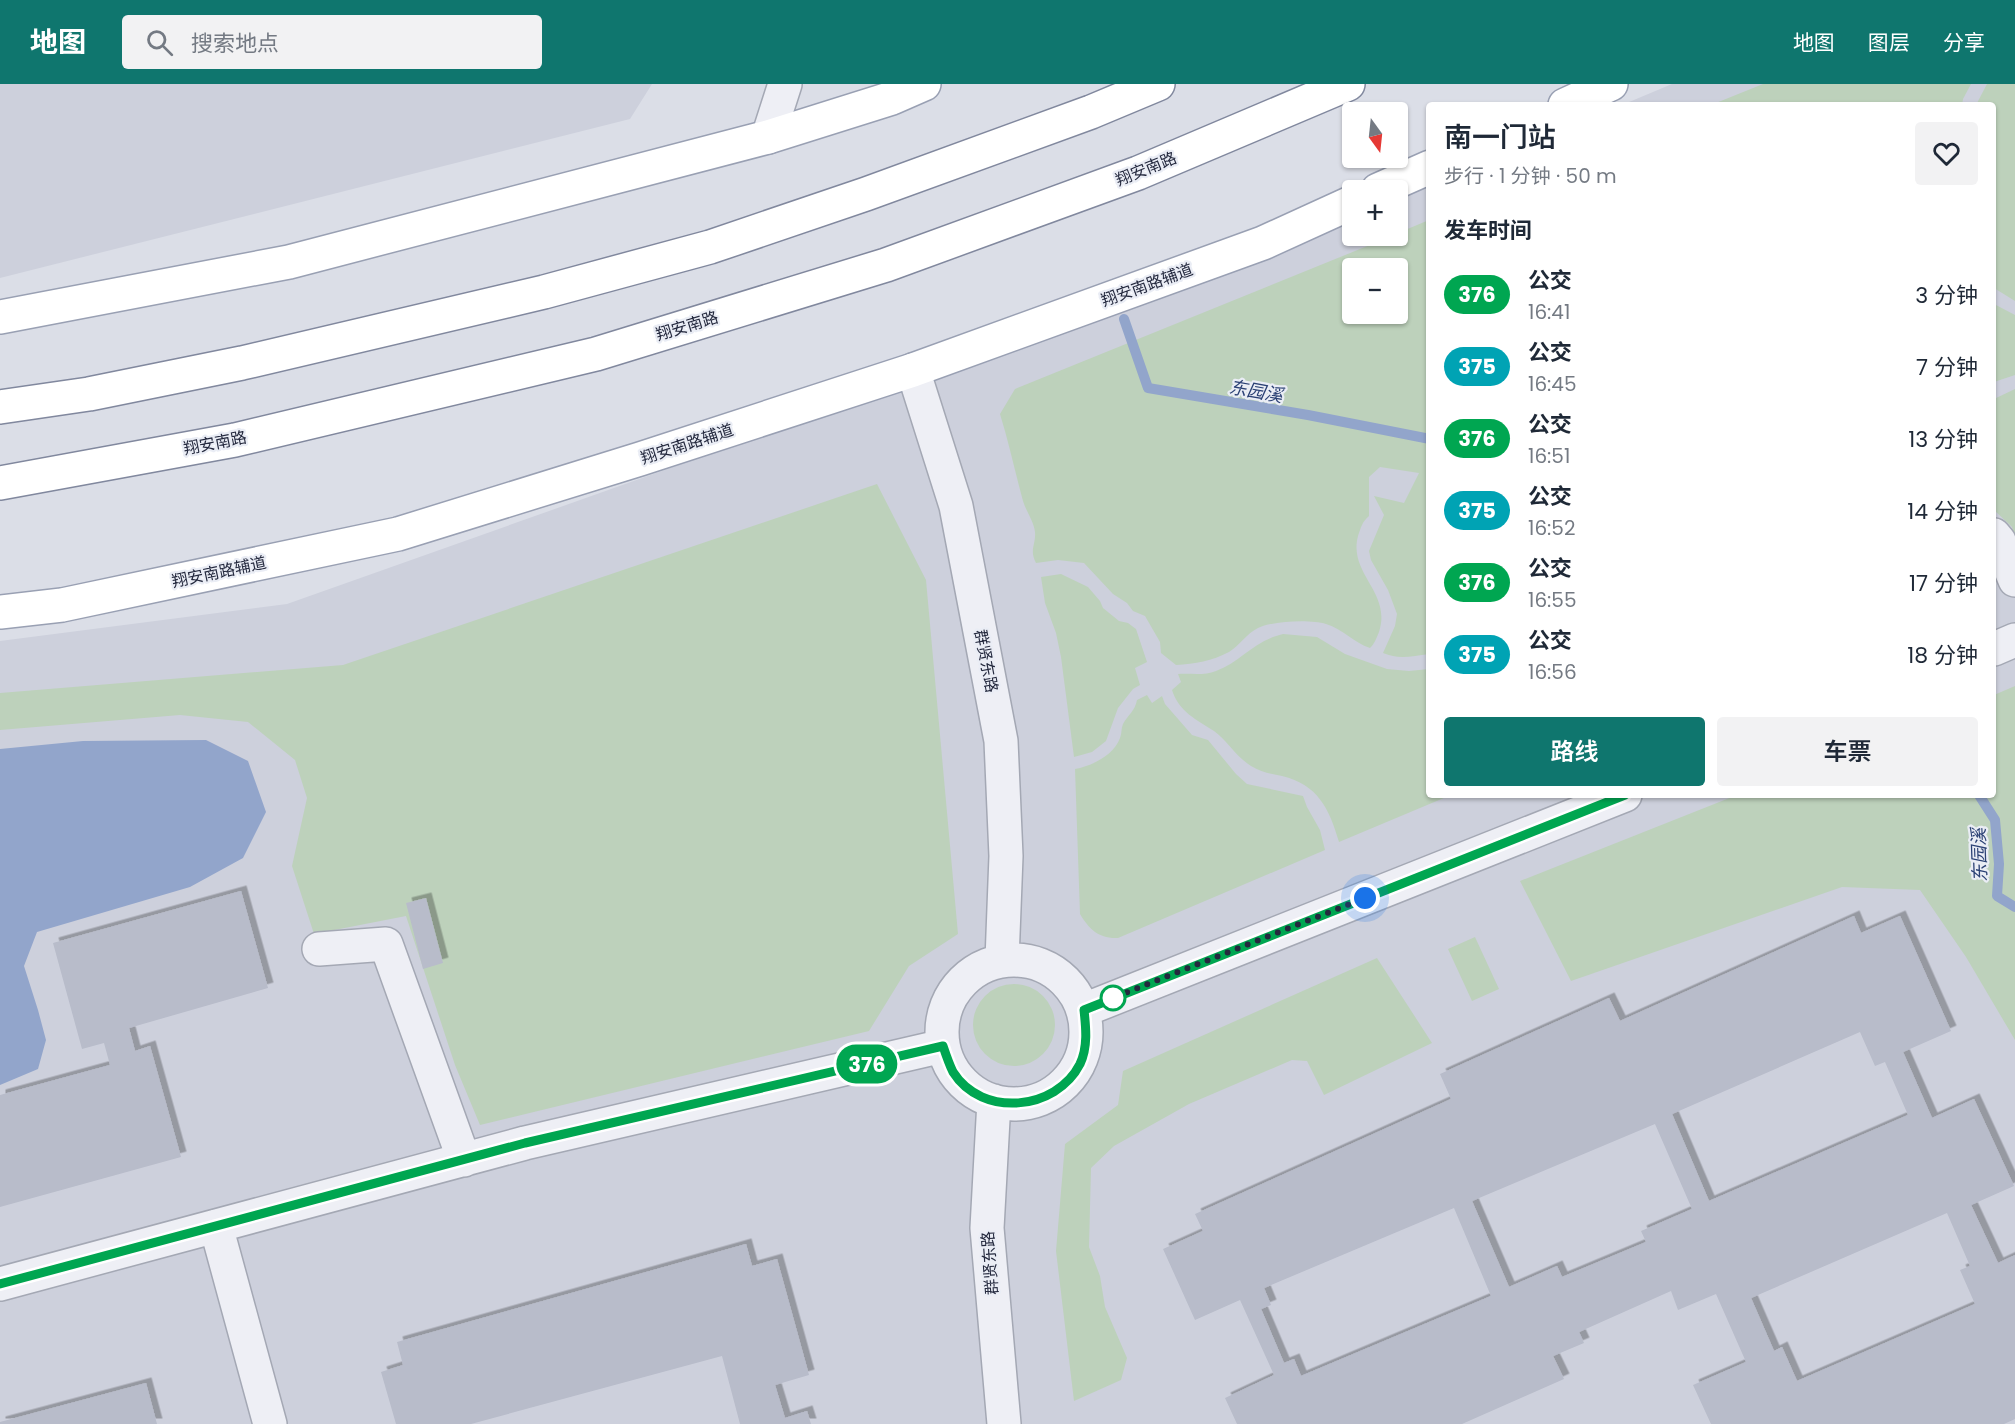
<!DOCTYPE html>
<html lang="zh">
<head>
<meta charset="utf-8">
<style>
  :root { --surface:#fff; --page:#f2f2f3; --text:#1f2937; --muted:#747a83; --accent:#0f766e }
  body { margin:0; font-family:Poppins,"Noto Sans SC",sans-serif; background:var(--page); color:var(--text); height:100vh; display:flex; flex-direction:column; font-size:22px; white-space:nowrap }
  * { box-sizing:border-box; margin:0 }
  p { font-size:20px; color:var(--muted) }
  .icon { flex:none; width:33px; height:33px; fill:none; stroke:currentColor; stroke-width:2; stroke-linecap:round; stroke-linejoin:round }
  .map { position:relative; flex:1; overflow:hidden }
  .side { position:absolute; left:1426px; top:18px; width:570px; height:696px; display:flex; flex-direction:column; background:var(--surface); border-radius:6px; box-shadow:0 2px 4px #0004 }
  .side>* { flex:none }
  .badge { padding:0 12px; border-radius:20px; font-size:21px; line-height:39px }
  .needle { width:39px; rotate:165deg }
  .tools { position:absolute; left:1342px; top:18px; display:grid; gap:12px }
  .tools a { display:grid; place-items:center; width:66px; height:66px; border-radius:6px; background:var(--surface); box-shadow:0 2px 4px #0004; font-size:30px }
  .you { position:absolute; width:30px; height:30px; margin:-15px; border:4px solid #fff; border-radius:50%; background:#1a73e8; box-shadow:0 0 0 9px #1a73e833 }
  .map>.badge { position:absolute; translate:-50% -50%; box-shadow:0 0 0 3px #fff }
  h2 { padding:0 18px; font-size:22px; line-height:54px }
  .round { display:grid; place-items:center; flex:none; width:63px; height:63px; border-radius:6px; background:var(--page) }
  .overview { display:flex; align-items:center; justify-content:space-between; height:102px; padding:0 18px }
  h1 { font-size:28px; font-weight:600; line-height:45px }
  .action { display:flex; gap:12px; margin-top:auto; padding:12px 18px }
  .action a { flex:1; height:69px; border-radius:6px; background:var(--accent); color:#fff; font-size:24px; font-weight:600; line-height:69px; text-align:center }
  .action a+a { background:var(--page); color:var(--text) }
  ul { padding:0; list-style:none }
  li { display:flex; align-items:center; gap:18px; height:72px; padding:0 18px }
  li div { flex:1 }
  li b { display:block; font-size:22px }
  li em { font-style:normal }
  li .badge { min-width:66px; font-weight:700; text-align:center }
  header { display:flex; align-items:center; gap:36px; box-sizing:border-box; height:84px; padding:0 30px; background:var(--accent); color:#fff }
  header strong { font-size:28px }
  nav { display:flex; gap:33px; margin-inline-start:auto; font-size:21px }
  .search { width:420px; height:54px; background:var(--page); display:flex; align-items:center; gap:15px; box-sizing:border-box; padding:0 21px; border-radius:6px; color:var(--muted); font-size:22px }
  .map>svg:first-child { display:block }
  .built { fill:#cdd0dc; fill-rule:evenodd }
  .green { fill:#bdd1bb; fill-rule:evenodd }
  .water { fill:#92a5cb }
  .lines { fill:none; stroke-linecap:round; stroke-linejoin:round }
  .stream { stroke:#92a5cb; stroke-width:10 }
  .building { fill:#b8bcca; fill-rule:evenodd; filter:url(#shadow) }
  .minor-casing { stroke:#a4a8b4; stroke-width:36 }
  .major-casing { stroke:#99a0b3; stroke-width:36 }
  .highway-casing { stroke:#81889e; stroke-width:36 }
  .minor { stroke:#eeeff5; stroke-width:33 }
  .major { stroke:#fff; stroke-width:33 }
  .highway { stroke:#fff; stroke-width:33 }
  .line-casing { stroke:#fff; stroke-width:14 }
  .line { stroke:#00a651; stroke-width:9 }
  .walk { stroke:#24293e; stroke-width:6; stroke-dasharray:0 10.8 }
  .stop-dot { fill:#fff; stroke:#00a651; stroke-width:3 }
  .labels { text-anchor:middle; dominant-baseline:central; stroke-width:4.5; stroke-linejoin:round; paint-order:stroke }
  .street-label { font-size:16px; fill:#24293e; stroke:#eaedf5 }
  .water-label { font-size:18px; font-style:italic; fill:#2b4174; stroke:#eaedf5 }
</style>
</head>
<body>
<header>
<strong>地图</strong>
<div class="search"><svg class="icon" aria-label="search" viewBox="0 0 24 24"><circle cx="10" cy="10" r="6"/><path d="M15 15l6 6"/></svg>搜索地点</div>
<nav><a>地图</a><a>图层</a><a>分享</a></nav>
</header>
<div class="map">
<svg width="2015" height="1340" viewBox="0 0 2015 1340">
  <defs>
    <filter id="shadow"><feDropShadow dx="5.5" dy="-5.5" stdDeviation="0" flood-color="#0004"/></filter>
  </defs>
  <rect width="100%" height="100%" fill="#dbdee7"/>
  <!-- built -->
  <path class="built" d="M0,0H652L630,35L0,194Z
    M1672,0H2015V1340H0V557L287,520L1234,184L1353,134V152H1398V115L1429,102L1430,711H1994V21H1622ZM1353,184H1398V230H1353Z"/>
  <!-- green -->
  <path class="green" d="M1763,0H1971L1963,15L1962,21H1711Z
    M1987,0H2015V217L1994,204V21H1976Z
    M1429,136V570C1412,572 1399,576 1383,569L1395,542L1397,530L1388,506L1371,476L1369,467L1384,431L1374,412L1404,419L1419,389L1380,383L1369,393V432C1362,438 1361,443 1358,452C1348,490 1392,508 1379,548C1376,555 1375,559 1370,564C1354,559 1343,545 1326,540C1310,535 1273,537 1258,544C1246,550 1240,561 1229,568C1212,577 1195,580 1176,581L1161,569L1160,558L1145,532L1133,527L1127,519L1113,510L1084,479L1058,476L1036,479C1029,466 1036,461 1035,448C1034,438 1026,427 1023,417C1015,388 1009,359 1000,330L1015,305L1392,152H1398V149ZM1398,184V230H1353V184Z
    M1994,220L2015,231V291L1994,298Z
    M2015,305V456L2012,443L1994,426V315Z
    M877,400L926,496L958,850L909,882L869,947L480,1041L455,981L406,832L314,850L292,782L307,714L295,676L248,638L180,631L0,646V609L343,581Z
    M1061,490L1088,503L1100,517L1103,524L1119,537L1128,539L1136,545L1147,578L1135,584L1140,601L1133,605L1118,624L1106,657L1092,668L1074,673L1061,573L1056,549L1045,519L1041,493Z
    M1283,550L1317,553L1345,570L1387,585L1409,587L1429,585L1430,711H1451L1339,758C1329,724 1318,701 1282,692C1271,690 1261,688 1251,682C1235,672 1228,657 1214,647C1197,636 1179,628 1172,606L1181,598L1178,590C1190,589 1204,592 1216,587C1242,577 1253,557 1283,550Z
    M2015,602V956L1966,873L1920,806L1842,803L1571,897L1520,797L1737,711H1994V611Z
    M1147,611L1152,619L1162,612L1165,620L1192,651L1208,656L1236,690L1247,700L1303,712L1307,723L1320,746L1325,766L1118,854C1099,855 1089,845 1080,830L1075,685C1092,682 1114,671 1120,654C1122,649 1121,644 1123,640C1128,631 1135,627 1137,616Z
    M1475,853L1499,905L1472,917L1448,865Z
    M1377,874L1432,959L1324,1011L1307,977L1292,976L1189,1020L1114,1062L1091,1084L1089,1163L1100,1192L1105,1223L1127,1274L1121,1296L1074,1317L1056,1167L1065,1060L1118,1021L1123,987Z
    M973 941a41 41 0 1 1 82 0a41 41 0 1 1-82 0Z"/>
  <!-- water -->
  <path class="water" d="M206,656L248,677L266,728L243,774L190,803L37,848L24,882L38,926L46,956L38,985L0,1001V665L83,657Z"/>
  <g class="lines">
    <!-- stream -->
    <path class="stream" d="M1124,235L1148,304L1308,331L1430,355
      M1979,711L1995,736L1999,780L1997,812L2015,823"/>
  </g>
  <!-- building -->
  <path class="building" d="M241,807L268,904L129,944L135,967L150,962L181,1073L0,1123V1011L110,981L104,959L82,965L53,859Z
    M426,814L443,879L423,885L406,819Z
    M1854,832L1861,849L1900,832L1951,947L1903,968L1932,1034L1974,1015L2014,1102L1971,1121L1998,1179L2015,1171V1335L2004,1340H1711L1693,1301L1746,1278L1716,1210L1678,1226L1671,1207L1579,1248L1584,1259L1553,1272L1564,1295L1462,1340H1237L1225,1314L1274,1291L1240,1216L1195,1236L1163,1165L1203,1147L1195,1130L1451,1015L1440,990L1609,914L1620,937ZM1860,948L1875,982L1885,978L1908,1031L1709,1117L1672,1030ZM1655,1040L1692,1125L1641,1147L1646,1158L1562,1193L1557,1182L1509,1203L1472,1117ZM1454,1124L1491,1212L1301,1292L1294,1275L1284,1279L1261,1225L1271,1221L1264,1204ZM1947,1129L1970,1182L1960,1186L1975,1220L1797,1297L1782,1263L1774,1267L1751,1214Z
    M746,1160L752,1182L777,1175L809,1291L775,1301L785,1334L807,1327L811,1340H740L722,1272L471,1340H396L381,1288L403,1281L397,1258Z
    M146,1299L157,1340H0V1338Z"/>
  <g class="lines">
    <defs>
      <path id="minor" d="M768,53L785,0
        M913,286L956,422L1001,657L1006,772L1002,876
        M1994,451L1999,457L2015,496
        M1994,565L2015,556
        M319,865L386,860L464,1076
        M942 948a72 72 0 1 1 144 0a72 72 0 1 1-144 0Z
        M1084,926L1625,711
        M994,1017L987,1144L1004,1340
        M216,1142L270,1340
        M0,1200L525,1059L943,962"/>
      <path id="major" d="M1565,21L1611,0
        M1378,106L1430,83
        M0,233L289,178L768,53L892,14L924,0
        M0,528L62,521L398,450L640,375L913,286L1263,159L1353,118"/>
      <path id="highway" d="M0,323L89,310L242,279L544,208L710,163L866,110L1091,28L1158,0
        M0,399L235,356L596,270L886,181L1138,89L1348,0"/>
    </defs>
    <!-- minor casing -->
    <use href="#minor" class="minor-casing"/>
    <!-- major casing -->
    <use href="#major" class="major-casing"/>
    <!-- highway casing -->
    <use href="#highway" class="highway-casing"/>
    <!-- minor -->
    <use href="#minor" class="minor"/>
    <!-- major -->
    <use href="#major" class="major"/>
    <!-- highway -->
    <use href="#highway" class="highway"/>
  </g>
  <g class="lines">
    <defs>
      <path id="line" d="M0,1200L525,1059L943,962C946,971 949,980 953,988C982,1034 1056,1027 1080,980C1088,963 1086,944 1084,926L1625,711"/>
    </defs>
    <!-- line casing -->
    <use href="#line" class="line-casing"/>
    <!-- line -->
    <use href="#line" class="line"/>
    <!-- walk -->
    <path class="walk" d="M1113,914L1105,917L1365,814"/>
  </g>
  <!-- markers -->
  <circle class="stop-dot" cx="1113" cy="914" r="12"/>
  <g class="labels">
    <!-- street labels -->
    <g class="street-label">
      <text transform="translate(1146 85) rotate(-22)">翔安南路</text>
      <text transform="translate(1147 201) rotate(-20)">翔安南路辅道</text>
      <text transform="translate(687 242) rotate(-17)">翔安南路</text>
      <text transform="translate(215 359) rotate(-11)">翔安南路</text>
      <text transform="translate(687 360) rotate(-18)">翔安南路辅道</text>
      <text transform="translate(219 488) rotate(-12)">翔安南路辅道</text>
      <text transform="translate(986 577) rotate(79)">群贤东路</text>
      <text transform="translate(990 1179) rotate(-94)">群贤东路</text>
    </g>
    <!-- water labels -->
    <g class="water-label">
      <text transform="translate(1256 307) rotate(10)">东园溪</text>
      <text transform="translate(1979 771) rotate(-92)">东园溪</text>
    </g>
  </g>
</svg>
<div class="tools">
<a><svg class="needle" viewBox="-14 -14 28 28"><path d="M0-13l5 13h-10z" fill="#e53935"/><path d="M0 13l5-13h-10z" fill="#747a83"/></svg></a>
<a>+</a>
<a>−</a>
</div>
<div class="you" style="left:1365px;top:814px"></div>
<b class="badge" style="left:867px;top:980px;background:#00a651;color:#fff">376</b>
<section class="side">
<div class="overview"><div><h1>南一门站</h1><p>步行 · 1 分钟 · 50 m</p></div><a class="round"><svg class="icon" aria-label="heart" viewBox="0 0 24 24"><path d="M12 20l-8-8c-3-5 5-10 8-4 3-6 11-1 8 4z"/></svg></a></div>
<h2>发车时间</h2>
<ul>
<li><span class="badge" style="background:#00a651;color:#fff">376</span><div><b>公交</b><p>16:41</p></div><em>3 分钟</em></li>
<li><span class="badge" style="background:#00a3b4;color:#fff">375</span><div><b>公交</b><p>16:45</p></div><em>7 分钟</em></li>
<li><span class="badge" style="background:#00a651;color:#fff">376</span><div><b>公交</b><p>16:51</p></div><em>13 分钟</em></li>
<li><span class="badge" style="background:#00a3b4;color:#fff">375</span><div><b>公交</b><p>16:52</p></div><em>14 分钟</em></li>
<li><span class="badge" style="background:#00a651;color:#fff">376</span><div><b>公交</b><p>16:55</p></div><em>17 分钟</em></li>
<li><span class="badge" style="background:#00a3b4;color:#fff">375</span><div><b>公交</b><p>16:56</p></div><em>18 分钟</em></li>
</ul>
<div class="action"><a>路线</a><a>车票</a></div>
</section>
</div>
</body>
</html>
